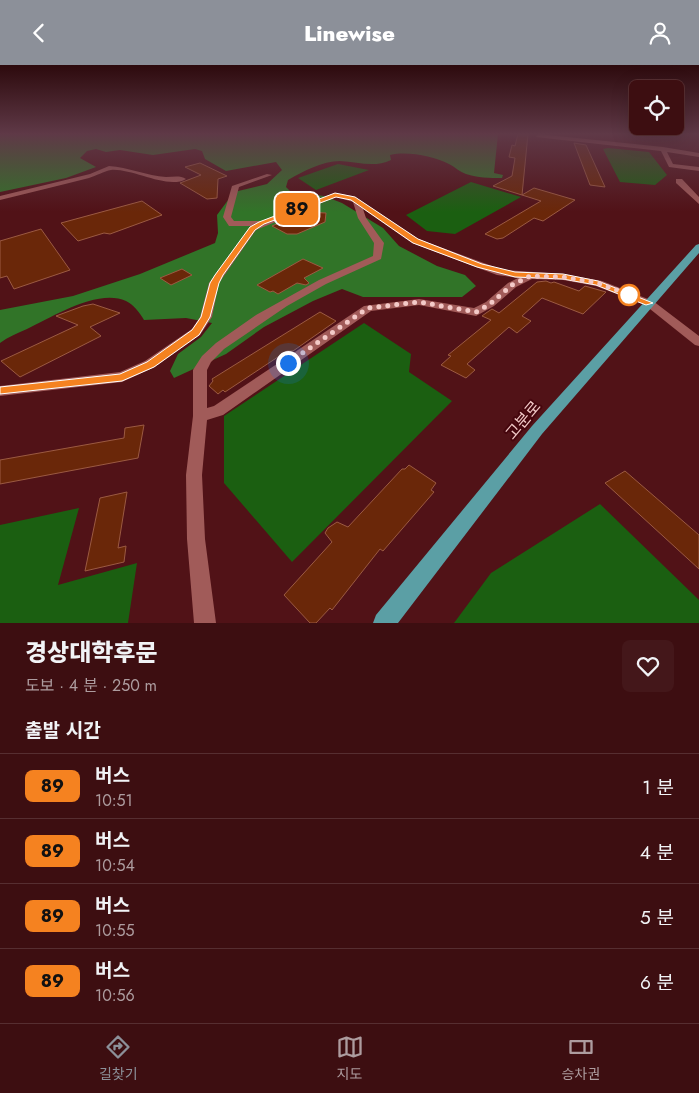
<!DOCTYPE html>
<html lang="ko">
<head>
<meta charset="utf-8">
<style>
  :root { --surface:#3d0e11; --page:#44171a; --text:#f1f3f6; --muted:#ad9c9f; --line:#562e31; --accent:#8c9099 }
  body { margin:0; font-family:Jost,"Noto Sans KR",sans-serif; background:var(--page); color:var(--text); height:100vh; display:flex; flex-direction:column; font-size:19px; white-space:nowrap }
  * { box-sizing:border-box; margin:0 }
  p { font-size:16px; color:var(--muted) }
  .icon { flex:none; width:28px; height:28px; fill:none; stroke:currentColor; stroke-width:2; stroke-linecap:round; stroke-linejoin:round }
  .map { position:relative; height:558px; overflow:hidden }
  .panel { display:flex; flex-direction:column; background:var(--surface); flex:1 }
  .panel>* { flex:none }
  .badge { padding:0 10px; border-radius:8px; font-size:18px; line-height:32px }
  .tools { position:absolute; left:629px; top:15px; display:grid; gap:10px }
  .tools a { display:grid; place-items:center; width:55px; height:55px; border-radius:8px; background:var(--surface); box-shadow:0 5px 20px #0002,0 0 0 1px var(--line); font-size:25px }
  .you { position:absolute; width:25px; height:25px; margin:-12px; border:4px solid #fff; border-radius:50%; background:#1a73e8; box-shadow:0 0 0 8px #1a73e833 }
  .map>.badge { position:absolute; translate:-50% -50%; box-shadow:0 0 0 2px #fff }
  h2 { padding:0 25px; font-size:19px; line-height:45px }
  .round { display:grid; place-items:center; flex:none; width:52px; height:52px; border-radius:8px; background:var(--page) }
  .overview { display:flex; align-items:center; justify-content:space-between; height:85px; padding:0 25px }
  h1 { font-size:24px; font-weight:800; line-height:38px }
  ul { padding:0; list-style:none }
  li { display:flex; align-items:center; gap:15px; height:65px; padding:0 25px; border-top:1px solid var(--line) }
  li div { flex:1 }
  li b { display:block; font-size:19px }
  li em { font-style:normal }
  li .badge { min-width:55px; font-weight:700; text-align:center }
  header { display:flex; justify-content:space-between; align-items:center; height:65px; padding:0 25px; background:var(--accent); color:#fff; font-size:22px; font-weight:800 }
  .dock { display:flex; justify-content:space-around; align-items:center; height:70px; border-top:1px solid var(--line); background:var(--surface); font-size:14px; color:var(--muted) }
  .dock a { display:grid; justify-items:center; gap:2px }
  .dock .selected { color:var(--accent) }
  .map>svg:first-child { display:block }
  .green { fill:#1b5f11 }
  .forest { fill:#317428 }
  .building { fill:#6a2709; stroke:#9b5a42 }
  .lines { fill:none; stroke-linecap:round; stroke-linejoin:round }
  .minor { fill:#a15b59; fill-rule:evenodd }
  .major { fill:#5b9fa5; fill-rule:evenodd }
  .line { fill:#f58220; stroke:#fff }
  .walk { stroke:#f3cac8; stroke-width:5; stroke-dasharray:0 9 }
  .stop-dot { fill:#fff; stroke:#f58220; stroke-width:2.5 }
  .labels { text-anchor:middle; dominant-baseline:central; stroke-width:4; stroke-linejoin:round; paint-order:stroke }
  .near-street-label { font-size:16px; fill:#f3cac8; stroke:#45060d }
</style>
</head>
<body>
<header><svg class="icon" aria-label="back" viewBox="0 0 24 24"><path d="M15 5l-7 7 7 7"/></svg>Linewise<svg class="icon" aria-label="person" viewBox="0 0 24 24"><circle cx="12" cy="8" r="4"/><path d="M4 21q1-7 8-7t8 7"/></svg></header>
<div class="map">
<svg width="699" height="558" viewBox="0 0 699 558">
  <rect width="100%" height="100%" fill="#511217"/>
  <!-- green -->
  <path class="green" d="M608,83L649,87L667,110L655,120L620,117L603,84Z
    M338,99L369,105L316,125L298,113Z
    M471,117L521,132L455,169L427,166L406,150Z
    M364,258L411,289L409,307L452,336L292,497L224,418V351Z
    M600,439L699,535V558H454L491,508Z
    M79,443L58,520L137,498L128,558H0V460Z"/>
  <!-- forest -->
  <path class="forest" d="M0,69H498L494,108L503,110L502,113C489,113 478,113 466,109C460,107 455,102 449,99C433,91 408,86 390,90L391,95C374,103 359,97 340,96C322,96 304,106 288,115L286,122L290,126L324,131L342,138L383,163L399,181L437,201L465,210L476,221L462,232H363L342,224L313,236L264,262L226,289L174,313L170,306L178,289L201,272L212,258L186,253L144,255C140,248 133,239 126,236C98,223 52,252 27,264C18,268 8,272 0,278V245L73,231L140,209L215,178L218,168L217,150L234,127L267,119L282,105L276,97L226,106L205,94L202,86L195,84L153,90L120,85L106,87L96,84L87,86L80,93L96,102L66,113L0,127Z"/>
  <!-- building -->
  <path class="building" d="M518,69H528L522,130L493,121L512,111L515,93L509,92L512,80L515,81Z
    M574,78L586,80L605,122L590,120Z
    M200,98L227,111L218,114L217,133L207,134L180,118L201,110L185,102Z
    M534,123L575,135L543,156L534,153L503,173L497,174L485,169L541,136L522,130Z
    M142,136L162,150L110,169L104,168L78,176L61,158Z
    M305,147L326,148L325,157L297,169H287L272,161Z
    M41,164L70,205L14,224L7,211L0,213V176Z
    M303,194L323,203L304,213L309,218L306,220L297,218L278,229L273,226L270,227L257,220Z
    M182,204L192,210L171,220L160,213Z
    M546,216L551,218L554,217L579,226L585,221L606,227L583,249L542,233L522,251L531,256L517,268L509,262L467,299L475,305L466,313L441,300L451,291L448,290L491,255L482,251L486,248L492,244L499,248L537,217Z
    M93,239L120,248L90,262L101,271L20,312L1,296L78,260L56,251L83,241Z
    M320,247L336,256L293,286H287L225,327L223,325L218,329L209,321L213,316L212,314Z
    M144,360L138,393L0,419V395L124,373L125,363Z
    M409,400L436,418L431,425L434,427L383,486L380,484L332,545L330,543L316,558H310L284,530L332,477L325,468L328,463L337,457L348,462L402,404H405Z
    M625,406L699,470V504L605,418Z
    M127,427L118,483L126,481L124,497L85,506L100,433Z"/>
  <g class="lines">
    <!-- minor -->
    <path class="minor" d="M538,69L663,82L699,88V92L667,87L673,99L699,102V106L669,102L661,86L536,72Z
      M109,101C128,102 147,111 166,112C173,112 180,110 186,114C168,125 132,103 111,105C104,106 96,111 89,113C60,120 30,128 0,135V131L90,109Z
      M267,109L272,110L239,122L231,152L234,156H263L335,128L352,131L418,174L503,205L563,209L602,216L653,236L699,271V281L695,280L645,240L596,221L563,215L532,214L516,222L494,241L476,251L419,240L371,246L223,350L207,355L202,410L205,474L216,558H194L187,474L186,410L193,351V305L202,291L216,278L256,250L319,215L373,191L374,178L358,153L353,137L336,132L256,165L219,218L212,252L200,270L155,302L122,317L0,331V321L120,307L145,296L192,264L200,252L209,218L251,161H229L223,152L232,121ZM363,144L412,178L497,210L518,213L508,218L486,237L474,243L419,234L364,241L214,341L207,343V305L211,297L224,284L287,241L326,219L381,194L384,178L366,153Z
      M676,114H682L699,132V139L676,118Z"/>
    <!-- major -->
    <path class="major" d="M699,179V188L542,369L398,558H373L376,550L532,361L696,180Z"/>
  </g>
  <!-- sky -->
  <linearGradient id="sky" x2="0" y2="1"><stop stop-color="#2d0a0d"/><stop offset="0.47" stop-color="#5f3947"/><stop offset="1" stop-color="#5f3947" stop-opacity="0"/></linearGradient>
  <rect width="699" height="147" fill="url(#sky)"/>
  <!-- line -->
  <path class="line" d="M335,128L355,132L418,174L482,199L515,207L563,209L598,216L653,238L646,240L596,220L563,214L515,212L477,202L413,178L351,135L336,132L264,159L255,165L223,210L219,218L210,252L199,270L154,302L122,316L0,329V322L120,309L147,297L192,265L201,252L210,218L215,210L250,162L259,157Z"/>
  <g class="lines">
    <!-- walk -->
    <path class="walk" d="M288,298L368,243L419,237L476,247L490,239L512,220L530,211L563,212L598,218L632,231L629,230"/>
  </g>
  <!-- markers -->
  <circle class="stop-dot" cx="629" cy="230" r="10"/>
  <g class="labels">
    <!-- near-street labels -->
    <g class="near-street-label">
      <text transform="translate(523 355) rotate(-50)">고분로</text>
    </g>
  </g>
</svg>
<div class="tools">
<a><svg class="icon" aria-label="locate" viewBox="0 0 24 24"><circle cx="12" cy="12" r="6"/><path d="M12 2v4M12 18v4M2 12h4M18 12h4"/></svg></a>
</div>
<div class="you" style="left:288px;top:298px"></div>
<b class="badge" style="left:297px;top:144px;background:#f58220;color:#111">89</b>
</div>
<section class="panel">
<div class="overview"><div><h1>경상대학후문</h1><p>도보 · 4 분 · 250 m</p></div><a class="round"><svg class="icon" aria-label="heart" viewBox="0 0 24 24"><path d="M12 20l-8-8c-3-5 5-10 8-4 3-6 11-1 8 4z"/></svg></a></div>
<h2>출발 시간</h2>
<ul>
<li><span class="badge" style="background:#f58220;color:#111">89</span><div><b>버스</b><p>10:51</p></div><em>1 분</em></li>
<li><span class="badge" style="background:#f58220;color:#111">89</span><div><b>버스</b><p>10:54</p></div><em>4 분</em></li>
<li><span class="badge" style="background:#f58220;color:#111">89</span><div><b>버스</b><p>10:55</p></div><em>5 분</em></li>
<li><span class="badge" style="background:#f58220;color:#111">89</span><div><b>버스</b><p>10:56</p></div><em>6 분</em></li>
</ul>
</section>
<nav class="dock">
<a class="selected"><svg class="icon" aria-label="directions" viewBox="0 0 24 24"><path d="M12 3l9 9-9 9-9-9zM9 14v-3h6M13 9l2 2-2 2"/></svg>길찾기</a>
<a><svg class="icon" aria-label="map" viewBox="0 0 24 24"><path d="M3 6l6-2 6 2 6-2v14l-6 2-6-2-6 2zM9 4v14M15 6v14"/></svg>지도</a>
<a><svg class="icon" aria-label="tickets" viewBox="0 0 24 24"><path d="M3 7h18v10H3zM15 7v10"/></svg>승차권</a>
</nav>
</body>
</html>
